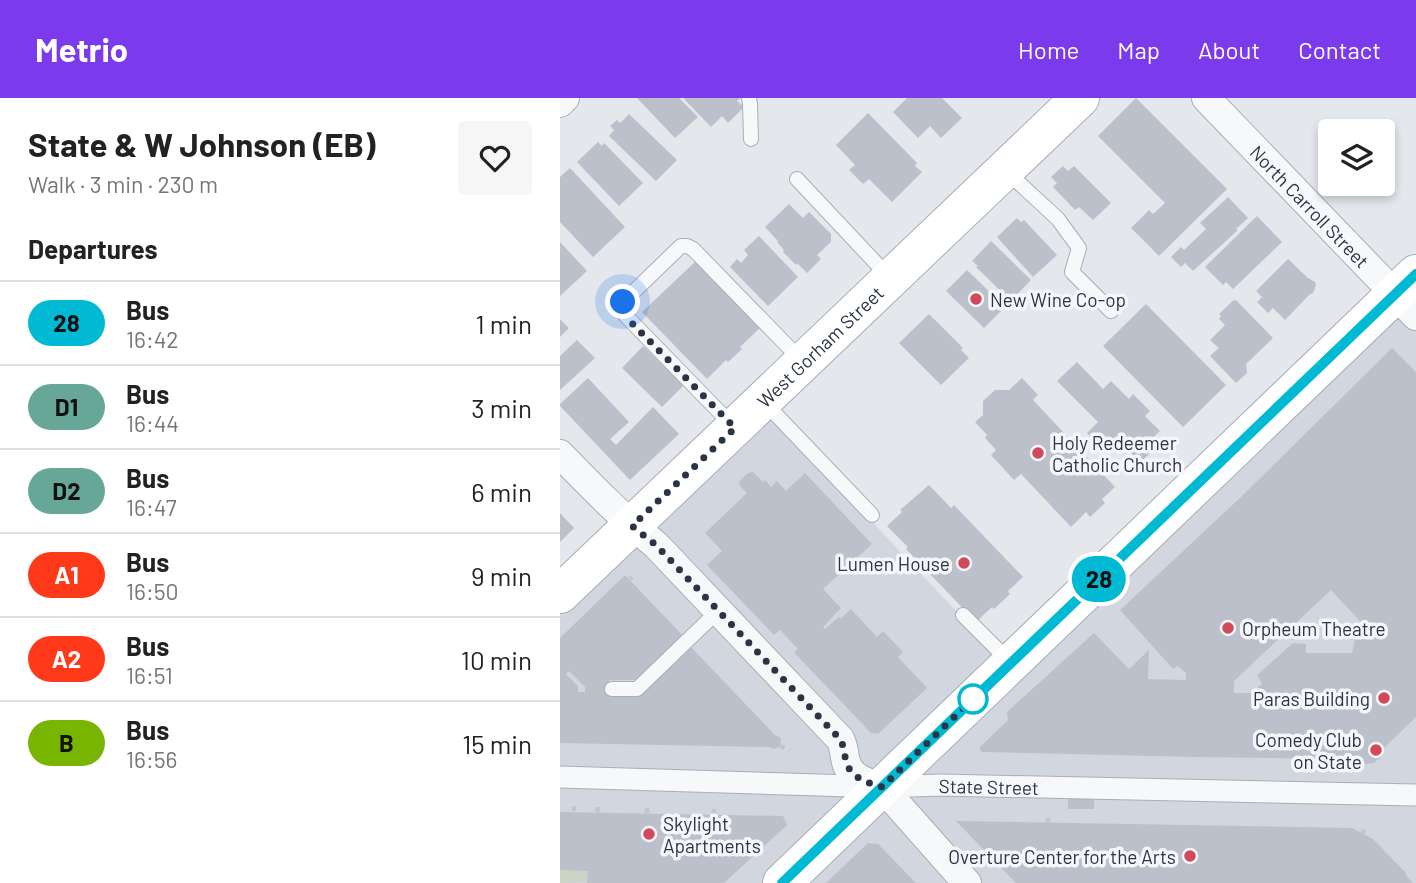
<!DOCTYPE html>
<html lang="en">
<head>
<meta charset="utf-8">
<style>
  :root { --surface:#fff; --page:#f6f6f6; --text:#222; --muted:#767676; --line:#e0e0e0; --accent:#7c3aed }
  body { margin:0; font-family:Barlow,sans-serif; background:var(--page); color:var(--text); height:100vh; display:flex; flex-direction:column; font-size:26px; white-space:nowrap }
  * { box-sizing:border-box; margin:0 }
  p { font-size:23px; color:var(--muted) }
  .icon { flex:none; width:38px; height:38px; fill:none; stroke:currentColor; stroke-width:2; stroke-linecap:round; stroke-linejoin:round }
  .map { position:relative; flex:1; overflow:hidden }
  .sheet { display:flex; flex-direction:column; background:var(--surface); width:560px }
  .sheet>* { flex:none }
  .badge { padding:0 14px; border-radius:23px; font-size:24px; line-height:46px }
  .fabs { position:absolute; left:758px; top:21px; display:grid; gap:14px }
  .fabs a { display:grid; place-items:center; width:77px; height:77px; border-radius:7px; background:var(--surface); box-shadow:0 4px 10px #0003; font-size:35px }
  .you { position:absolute; width:35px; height:35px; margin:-18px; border:5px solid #fff; border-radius:50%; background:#1a73e8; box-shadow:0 0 0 10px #1a73e833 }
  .map>.badge { position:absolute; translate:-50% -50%; box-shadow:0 0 0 4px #fff }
  h2 { padding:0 28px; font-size:26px; line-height:63px }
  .round { display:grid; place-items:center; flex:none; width:74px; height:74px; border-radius:7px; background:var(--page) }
  .summary { display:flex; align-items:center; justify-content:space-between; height:119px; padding:0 28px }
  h1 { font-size:33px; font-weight:700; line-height:52px }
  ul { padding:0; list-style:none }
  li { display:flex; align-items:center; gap:21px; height:84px; padding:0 28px; border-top:2px solid var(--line) }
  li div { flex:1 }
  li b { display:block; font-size:26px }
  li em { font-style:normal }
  li .badge { min-width:77px; font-weight:700; text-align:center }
  header { display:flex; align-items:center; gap:42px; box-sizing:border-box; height:98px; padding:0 35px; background:var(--accent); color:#fff }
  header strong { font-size:33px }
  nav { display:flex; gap:38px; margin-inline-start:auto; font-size:24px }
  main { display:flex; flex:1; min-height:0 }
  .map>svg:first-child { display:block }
  .built { fill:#d2d6de }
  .green { fill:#c9d6c5 }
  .building { fill:#bbc0ca; fill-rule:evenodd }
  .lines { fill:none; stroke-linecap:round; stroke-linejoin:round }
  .service-casing { stroke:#a9aeb7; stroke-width:16 }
  .pedestrian-casing { stroke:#a9aeb7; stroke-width:23 }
  .minor-casing { stroke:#a9aeb7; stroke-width:30 }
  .secondary-casing { stroke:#a9aeb7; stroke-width:40 }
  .path { stroke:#c2c5cb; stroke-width:4.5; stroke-dasharray:5 5; stroke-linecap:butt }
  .service { stroke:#f7f8fa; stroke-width:14 }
  .pedestrian { stroke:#f7f8fa; stroke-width:21 }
  .minor { stroke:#f7f8fa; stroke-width:28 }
  .secondary { stroke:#fff; stroke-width:38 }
  .line-casing { stroke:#fff; stroke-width:16 }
  .line { stroke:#00bad3; stroke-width:10 }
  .walk { stroke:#2b3445; stroke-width:7; stroke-dasharray:0 12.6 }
  .poi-dot { fill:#d1495b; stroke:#f4f6f9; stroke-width:2.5 }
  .stop-dot { fill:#fff; stroke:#00bad3; stroke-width:3.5 }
  .labels { text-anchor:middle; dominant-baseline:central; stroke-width:7; stroke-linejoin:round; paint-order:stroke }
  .street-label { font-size:19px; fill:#2b3445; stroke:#f4f6f9 }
  .poi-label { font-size:19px; fill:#2b3445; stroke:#f4f6f9; text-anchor:start }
</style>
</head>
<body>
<header>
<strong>Metrio</strong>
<nav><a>Home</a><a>Map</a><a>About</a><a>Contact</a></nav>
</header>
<main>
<section class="sheet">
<div class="summary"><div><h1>State &amp; W Johnson (EB)</h1><p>Walk · 3 min · 230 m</p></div><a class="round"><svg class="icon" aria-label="heart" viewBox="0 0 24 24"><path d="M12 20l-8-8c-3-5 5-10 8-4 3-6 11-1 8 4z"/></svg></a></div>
<h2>Departures</h2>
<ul>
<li><span class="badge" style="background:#00bad3;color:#111">28</span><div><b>Bus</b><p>16:42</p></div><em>1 min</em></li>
<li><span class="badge" style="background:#67a797;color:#111">D1</span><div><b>Bus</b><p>16:44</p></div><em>3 min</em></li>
<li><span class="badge" style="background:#67a797;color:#111">D2</span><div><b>Bus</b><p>16:47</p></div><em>6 min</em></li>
<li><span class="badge" style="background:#ff391a;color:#fff">A1</span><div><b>Bus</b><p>16:50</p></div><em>9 min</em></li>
<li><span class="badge" style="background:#ff391a;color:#fff">A2</span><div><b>Bus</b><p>16:51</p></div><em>10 min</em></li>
<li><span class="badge" style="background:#78b500;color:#111">B</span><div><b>Bus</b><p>16:56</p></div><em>15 min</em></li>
</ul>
</section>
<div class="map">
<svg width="856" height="785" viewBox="0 0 856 785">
  <rect width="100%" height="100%" fill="#e4e7ec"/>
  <!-- built -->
  <path class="built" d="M835,196L856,218V785H0V496L201,306L448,568Z"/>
  <!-- green -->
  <path class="green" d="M0,772L28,773L27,784L0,785Z"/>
  <!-- building -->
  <path class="building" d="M77,0H119L138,19L115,40Z
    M125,0H180L177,3L184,9L168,25L162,18L151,29L124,1Z
    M347,0H382L402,20L381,40L370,28L358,40L333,14Z
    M576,0L667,91L599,158L571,130L589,112L593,116L605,105L538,38Z
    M308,15L357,65L355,68L362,74L332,104L309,81L303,86L289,72L295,67L276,47Z
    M69,16L117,62L96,83L49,38L54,32L50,28L57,22L60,25Z
    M38,44L42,48L44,45L83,85L59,108L17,64Z
    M503,68L508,73L514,68L551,105L533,122L519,109L515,112L493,89L497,85L491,79Z
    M10,70L65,129L33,159L0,124V79Z
    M668,99L688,120L676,131L678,132L633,173L625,165L621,169L611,159L621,149L624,152L646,131L640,125Z
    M229,106L243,120L249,114L271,136V144L257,157L261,161L247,175L237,165L236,167L223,154L224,152L217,144L218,143L205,129Z
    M697,118L722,144L673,191L666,184L663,187L645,169Z
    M457,120L461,124L464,122L497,157L473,179L437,139Z
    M199,138L238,179L208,208L170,169L177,161L181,165L188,157L184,152Z
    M431,143L471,182L451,203L416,169L418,168L412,163Z
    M0,144L27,173L0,198Z
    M728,161L748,180L755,184L756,187L753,195L749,197L725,222L713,210L708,215L697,204L702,199L696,193Z
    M136,163L200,230L180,249L182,251L168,264L166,262L147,281L82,214Z
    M407,172L445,209L424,230L386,193Z
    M674,202L677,203L713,240L686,266L687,275L676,285L650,258L659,250L650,242L665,227L659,221L661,218L659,216Z
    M586,206L666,287L623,329L543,248Z
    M369,216L403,250L401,252L409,260L381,287L339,245Z
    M0,221L9,230L0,239Z
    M17,242L35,260L0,292V258Z
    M83,248L124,287L102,309L62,270Z
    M832,250L856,274V619L823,651V657L814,665L805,666L800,661H791L636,659L422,654L419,650L448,622L447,614L534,535L569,571L589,552L588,581L626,582V575L618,568L613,571L560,512L681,399ZM771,492L810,534L796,535L792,555H746V546L733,545L697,577L702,586L698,589V595H674V583Z
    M517,264L543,291L551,283L569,301L573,296L590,313L585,318L600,333L588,345L594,351L582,363L576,357L574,358L556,339L543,352L527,335L538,324L497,283Z
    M28,280L69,324L50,341L56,347L93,309L119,336L70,382L0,308V306Z
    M462,280L478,297L473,302L555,389L542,401L545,405L530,419L526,414L511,429L461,376L454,382L431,357L436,352L425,340L427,337L415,324L423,317V303L435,292H449Z
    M193,374L203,384L205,382L211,389L217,383L226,393L245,375L312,446L263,491L281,510L263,529L265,531L279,519L280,521L291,511L317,539L323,533L343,554L338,559L367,590L318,636L311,635L247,568L234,554L238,551L220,532L214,537L147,467L162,453L145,435L187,395L179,387L180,383L188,375Z
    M369,387L391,410L394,407L463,479L448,493L450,496L434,511L432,509L416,524L346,451L348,449L327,428L342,414L340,412Z
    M0,415L14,430L0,444Z
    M65,477L124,539L78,582H49V597H78L129,547L215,637L221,640L220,648L214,651L209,649L0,645V540ZM9,573L25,589V594H18V588L6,576Z
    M508,701H534V711H508Z
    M0,714L223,718L227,727L164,785H27L28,773L0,772Z
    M396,723L792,730L813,741L846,775L845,776L853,785H456Z
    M308,745L318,746L356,785H266Z"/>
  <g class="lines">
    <defs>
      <path id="service" d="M189,0L190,6L191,41
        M445,72L498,121L519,150L512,174L551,213
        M237,81L329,179
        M204,304L312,417
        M174,329L66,218L63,204L121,148H127L133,151L243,264
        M403,517L450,564
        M52,591H77L158,513"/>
      <g id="pedestrian">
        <path id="s1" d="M0,679L322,689L380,687L856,697"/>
      </g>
      <g id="minor">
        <path id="s2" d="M646,0L856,218"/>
        <path d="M0,5L5,0"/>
        <path d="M0,356C31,388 61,419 96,447L280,641C284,648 284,656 286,664C290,680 308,685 322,689L407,785"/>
      </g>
      <g id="secondary">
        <path id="s3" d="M0,496L520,0"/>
        <path d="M222,785L856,176"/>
      </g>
    </defs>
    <!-- service casing -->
    <use href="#service" class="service-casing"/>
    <!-- pedestrian casing -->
    <use href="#pedestrian" class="pedestrian-casing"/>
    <!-- minor casing -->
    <use href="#minor" class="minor-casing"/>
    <!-- secondary casing -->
    <use href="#secondary" class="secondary-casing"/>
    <!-- path -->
    <path class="path" d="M70,481L72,479
      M220,648L230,652
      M14,708V714
      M87,710V715
      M154,711V717
      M37,714L38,709
      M488,720V725
      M802,736L806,727"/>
    <!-- service -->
    <use href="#service" class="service"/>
    <!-- pedestrian -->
    <use href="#pedestrian" class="pedestrian"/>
    <!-- minor -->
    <use href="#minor" class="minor"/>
    <!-- secondary -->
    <use href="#secondary" class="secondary"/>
  </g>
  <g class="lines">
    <defs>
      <path id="line" d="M222,785L856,176"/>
    </defs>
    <!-- line casing -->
    <use href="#line" class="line-casing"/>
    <!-- line -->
    <use href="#line" class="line"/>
    <!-- walk -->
    <path class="walk" d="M63,204L65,218L175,330L72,428L96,447L280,641C284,648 284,655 286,663C290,680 308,685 322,689L413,601"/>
  </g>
  <!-- markers -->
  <g class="poi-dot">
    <circle cx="416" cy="201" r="7"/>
    <circle cx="478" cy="355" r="7"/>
    <circle cx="404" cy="465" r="7"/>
    <circle cx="668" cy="530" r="7"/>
    <circle cx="824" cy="600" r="7"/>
    <circle cx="816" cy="652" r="7"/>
    <circle cx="89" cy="736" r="7"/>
    <circle cx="630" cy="758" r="7"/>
  </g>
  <circle class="stop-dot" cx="413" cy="601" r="14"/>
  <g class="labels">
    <!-- street labels -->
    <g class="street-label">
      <text stroke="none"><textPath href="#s2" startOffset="150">North Carroll Street</textPath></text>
      <text stroke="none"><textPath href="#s3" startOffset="359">West Gorham Street</textPath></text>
      <text stroke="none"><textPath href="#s1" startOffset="429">State Street</textPath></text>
    </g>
    <!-- poi labels -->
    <g class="poi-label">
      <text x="430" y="201">New Wine Co-op</text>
      <text x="492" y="344">Holy Redeemer<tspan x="492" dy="22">Catholic Church</tspan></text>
      <text x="390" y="465" text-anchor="end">Lumen House</text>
      <text x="682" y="530">Orpheum Theatre</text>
      <text x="810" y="600" text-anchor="end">Paras Building</text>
      <text x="802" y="641" text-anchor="end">Comedy Club<tspan x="802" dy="22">on State</tspan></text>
      <text x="103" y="725">Skylight<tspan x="103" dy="22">Apartments</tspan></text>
      <text x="616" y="758" text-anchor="end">Overture Center for the Arts</text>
    </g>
  </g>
</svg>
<div class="fabs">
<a><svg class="icon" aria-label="layers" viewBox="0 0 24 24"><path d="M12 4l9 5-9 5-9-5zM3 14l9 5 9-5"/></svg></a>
</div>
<div class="you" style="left:63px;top:204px"></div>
<b class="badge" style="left:539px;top:481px;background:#00bad3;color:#111">28</b>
</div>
</main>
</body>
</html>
